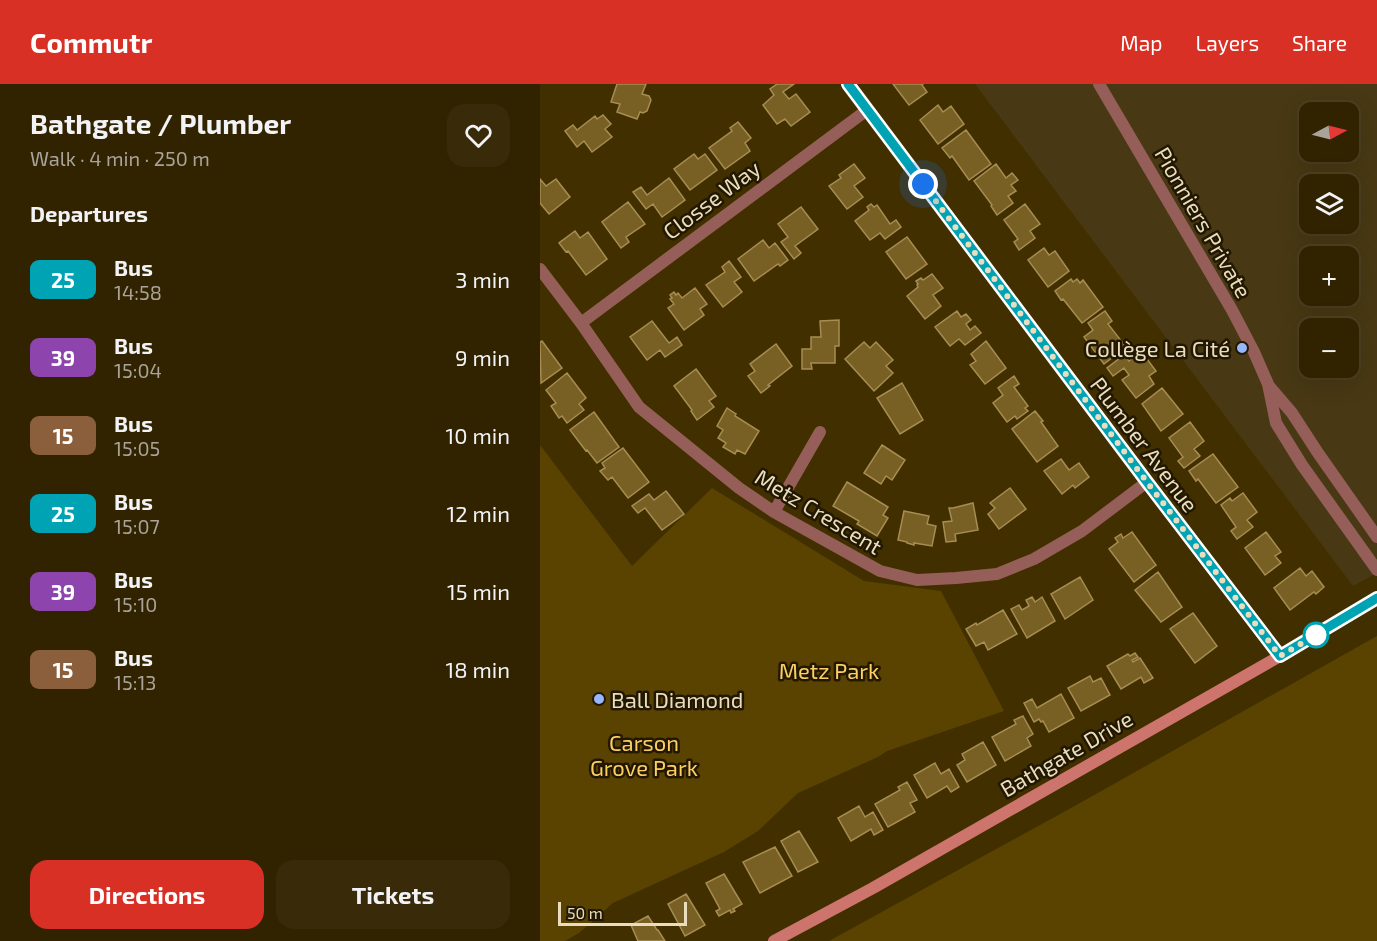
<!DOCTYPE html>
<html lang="en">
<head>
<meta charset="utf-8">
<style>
  :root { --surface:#312300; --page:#392b0a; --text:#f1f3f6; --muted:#a8a499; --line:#4c4022; --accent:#d93025 }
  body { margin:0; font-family:"Exo 2",sans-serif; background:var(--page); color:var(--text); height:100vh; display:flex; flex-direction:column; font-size:22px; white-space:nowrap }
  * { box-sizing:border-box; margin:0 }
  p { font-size:20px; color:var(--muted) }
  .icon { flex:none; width:33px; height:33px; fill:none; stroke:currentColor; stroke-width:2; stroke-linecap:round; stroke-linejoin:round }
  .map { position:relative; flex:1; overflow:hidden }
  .side { display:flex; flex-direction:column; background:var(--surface); width:540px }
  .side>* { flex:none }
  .badge { padding:0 12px; border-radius:9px; font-size:21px; line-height:39px }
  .needle { width:39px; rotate:83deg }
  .buttons { position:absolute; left:759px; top:18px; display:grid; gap:12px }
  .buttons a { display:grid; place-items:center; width:60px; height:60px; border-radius:12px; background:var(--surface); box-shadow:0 6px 24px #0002,0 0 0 2px var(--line); font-size:30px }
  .scale { position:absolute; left:18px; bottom:15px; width:129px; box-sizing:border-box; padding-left:6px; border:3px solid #eaddbf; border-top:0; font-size:16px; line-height:21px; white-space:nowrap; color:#eaddbf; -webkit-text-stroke:4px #221801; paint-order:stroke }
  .you { position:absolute; width:30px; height:30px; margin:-15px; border:4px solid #fff; border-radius:50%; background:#1a73e8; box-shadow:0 0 0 9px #1a73e833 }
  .map>.badge { position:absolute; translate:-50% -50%; box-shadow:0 0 0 3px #fff }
  h2 { padding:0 30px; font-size:22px; line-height:54px }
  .round { display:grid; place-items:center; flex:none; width:63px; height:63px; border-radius:18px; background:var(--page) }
  .overview { display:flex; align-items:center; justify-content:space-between; height:102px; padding:0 30px }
  h1 { font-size:28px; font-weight:700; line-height:45px }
  .primary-button { display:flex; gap:12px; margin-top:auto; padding:12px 30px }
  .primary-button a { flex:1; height:69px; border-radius:18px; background:var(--accent); color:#fff; font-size:24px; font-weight:700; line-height:69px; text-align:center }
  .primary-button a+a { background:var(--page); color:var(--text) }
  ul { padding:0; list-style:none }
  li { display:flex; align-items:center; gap:18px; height:78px; padding:0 30px }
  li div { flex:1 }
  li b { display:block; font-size:22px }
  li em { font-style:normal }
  li .badge { min-width:66px; font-weight:700; text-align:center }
  header { display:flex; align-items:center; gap:36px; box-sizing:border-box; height:84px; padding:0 30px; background:var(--accent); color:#fff }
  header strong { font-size:28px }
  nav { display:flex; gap:33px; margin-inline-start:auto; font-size:21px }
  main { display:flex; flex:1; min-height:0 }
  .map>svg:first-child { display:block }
  .built { fill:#483914; fill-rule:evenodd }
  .green { fill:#5a4300 }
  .building { fill:#785f23; stroke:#a78d51; stroke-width:1.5 }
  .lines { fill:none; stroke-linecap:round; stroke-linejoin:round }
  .street { stroke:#965e58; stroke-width:12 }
  .secondary { stroke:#cd746c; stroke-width:12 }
  .line-casing { stroke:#fff; stroke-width:14 }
  .line { stroke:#00a3b4; stroke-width:9 }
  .walk { stroke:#eaddbf; stroke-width:6; stroke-dasharray:0 10.8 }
  .poi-dot { fill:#97b6fd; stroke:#221801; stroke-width:2 }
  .stop-dot { fill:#fff; stroke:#00a3b4; stroke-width:3 }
  .labels { text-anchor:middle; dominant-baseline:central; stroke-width:5; stroke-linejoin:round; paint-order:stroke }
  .street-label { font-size:22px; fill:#eaddbf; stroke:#221801 }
  .poi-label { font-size:22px; fill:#eaddbf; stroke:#221801; text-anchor:end }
  .park-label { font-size:22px; fill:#fdcf62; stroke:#221801 }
</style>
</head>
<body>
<header>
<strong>Commutr</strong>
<nav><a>Map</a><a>Layers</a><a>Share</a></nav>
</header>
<main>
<section class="side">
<div class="overview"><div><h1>Bathgate / Plumber</h1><p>Walk · 4 min · 250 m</p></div><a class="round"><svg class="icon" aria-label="heart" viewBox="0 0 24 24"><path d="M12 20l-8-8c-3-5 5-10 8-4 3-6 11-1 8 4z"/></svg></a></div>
<h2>Departures</h2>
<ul>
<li><span class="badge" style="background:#00a3b4;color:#fff">25</span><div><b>Bus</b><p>14:58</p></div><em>3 min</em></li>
<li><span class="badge" style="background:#8e44ad;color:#fff">39</span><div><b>Bus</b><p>15:04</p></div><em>9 min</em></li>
<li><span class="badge" style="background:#8b5e3c;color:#fff">15</span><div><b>Bus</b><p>15:05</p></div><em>10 min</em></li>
<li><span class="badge" style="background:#00a3b4;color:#fff">25</span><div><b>Bus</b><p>15:07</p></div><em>12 min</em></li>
<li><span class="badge" style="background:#8e44ad;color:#fff">39</span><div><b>Bus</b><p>15:10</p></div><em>15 min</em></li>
<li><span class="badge" style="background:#8b5e3c;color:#fff">15</span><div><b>Bus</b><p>15:13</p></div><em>18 min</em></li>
</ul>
<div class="primary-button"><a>Directions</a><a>Tickets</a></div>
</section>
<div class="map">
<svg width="837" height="857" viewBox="0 0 837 857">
  <rect width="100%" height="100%" fill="#412f00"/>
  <!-- built -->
  <path class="built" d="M435,0H837V489L813,502ZM770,28H808V68H770ZM770,100H808V140H770ZM770,172H808V212H770ZM770,244H808V284H770Z"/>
  <!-- green -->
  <path class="green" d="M0,361L92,482L172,404L324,497L401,507L464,627L347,667L338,673L258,709L218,747L184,768L73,819L39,849L25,857H0Z
    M837,552V857H289L540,719Z"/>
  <!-- building -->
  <path class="building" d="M77,0H106L102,10L109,12L111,16L107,27L103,29L100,28L97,35L77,28L80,20L71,18Z
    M237,0H254L243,8L249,15L256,10L270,28L251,42L245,35L237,40L223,21L234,11L230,5Z
    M353,0H383L382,1L387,8L369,21Z
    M398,21L403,28L411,22L424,40L398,60L380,36Z
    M63,31L71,40L65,45L72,53L52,68L44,57L37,63L25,47L33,41L37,46L55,32L57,35Z
    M198,38L211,54L205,59L210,67L185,85L169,64L192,47L190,44Z
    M426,46L451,80L429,96L412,72L410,74L402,64Z
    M154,70L158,75L165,70L177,86L150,106L134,85Z
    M314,80L325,94L314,102L323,113L307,125L289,102L301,94L299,91Z
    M456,80L466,94L472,89L478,96L471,101L476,107L468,112L473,119L457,131L451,122L452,121L434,97Z
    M129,94L145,116L122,133L113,120L106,125L93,108L101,103L107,111Z
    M0,95L6,102L16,95L30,113L9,130L0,119Z
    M88,118L105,140L86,153L89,158L81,164L62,138Z
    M331,120L334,123L337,121L350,140L356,136L361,143L345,155L340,149L330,156L315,137L329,126L327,123Z
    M485,120L500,140L490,147L495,154L479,166L474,158L478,155L464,136Z
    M261,123L278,145L255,162L261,169L254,175L241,158L248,153L238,140Z
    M35,147L40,154L48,148L67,175L46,191L28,167L26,168L19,159Z
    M367,153L387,180L366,195L346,168Z
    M223,156L229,164L235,159L248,176L240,182L238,180L214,197L198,175Z
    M504,164L509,171L515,167L529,187L508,203L488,176Z
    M189,177L201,193L194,198L202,208L183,223L166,201L185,188L182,183Z
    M392,190L403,204L393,211L401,222L385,235L367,212L378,203L377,201L378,200L376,197L381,194L383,196Z
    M531,195L533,198L537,195L540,199L543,196L563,223L542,239L523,215L521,216L515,207Z
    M155,204L167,220L160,225L164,231L144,246L128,224L134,220L130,215L132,214L130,211L134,208L136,211L138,209L142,214Z
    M417,227L421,233L426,230L431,236L426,240L430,246L435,242L441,249L425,261L419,255L410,262L395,243Z
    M565,227L572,237L568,240L586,263L564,280L544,253L553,246L548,239Z
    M299,236V262H295V279H271L272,285H262V265H271V253H281L280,237Z
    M112,237L129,259L137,253L142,261L125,273L120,266L107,276L90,253Z
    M2,257L22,284L1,299L0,258Z
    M446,257L466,284L445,300L430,281L436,277L431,270Z
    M324,258L330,264L336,258L353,276L346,282L353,289L334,307L305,275Z
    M236,260L252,282L228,301L230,302L221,309L208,292L215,287L210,280Z
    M601,267L616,287L609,292L614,300L596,314L582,296L589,291L584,284L573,292L567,284L584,271L589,277Z
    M156,285L176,312L169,317L174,323L157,336L151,327L152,326L134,302Z
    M27,289L46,314L39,320L44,326L27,339L22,332L19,334L11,322L16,319L6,306Z
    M474,292L479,300L474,303L488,322L485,324L488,327L477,335L475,332L467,338L453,319L463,311L458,304Z
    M362,299L383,336L360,350L337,314Z
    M622,304L643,330L621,347L602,320Z
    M187,324L196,330L195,332L219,347L205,370L197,366L195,370L183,363L186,359L178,354L183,346L177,342Z
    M495,327L503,337L501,338L518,362L497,378L472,345Z
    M54,328L79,363L57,379L47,366L46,367L30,346Z
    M650,338L664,357L654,365L660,372L644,384L638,377L643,373L629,354Z
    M342,361L365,376L352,396L346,392L341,400L324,389Z
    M83,364L109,398L88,414L72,393L68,396L60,387L65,384L62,379Z
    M673,370L698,403L676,419L658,395L656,397L649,387Z
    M521,375L529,386L539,379L549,393L535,404L533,401L522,410L504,387Z
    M307,398L348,423L343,431L348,434L337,452L317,440L319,437L293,422Z
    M470,404L486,425L459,445L448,430L455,424L450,419Z
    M126,407L144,430L122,446L105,424L98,429L92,422L109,410L114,416Z
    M703,409L717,428L707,436L713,443L697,455L691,447L696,443L681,421L690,414L692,417Z
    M433,419L438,446L415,450L416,457L406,458L403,438L412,437L409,424H413Z
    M364,427L389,432L387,440L396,442L392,462L374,459V461L367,459V458L358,456Z
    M592,448L616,481L594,498L569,465L578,458L575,454L581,450L583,454Z
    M726,448L741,468L735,472L741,479L725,491L705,464Z
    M760,484L766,492L772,487L784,503L776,510L774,508L750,526L734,504Z
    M618,488L642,523L621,538L595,506Z
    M540,493L553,516L525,535L511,510Z
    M492,513L495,518L502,513L515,537L487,554L471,525L479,521L482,526L489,522L486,516Z
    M463,526L477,550L448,566L444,558L436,562L426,545L436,539L437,541Z
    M653,529L677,562L655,579L630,545Z
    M595,569L598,573L592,576L593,578L600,574L613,594L604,599L601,593L581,605L567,582L588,570L590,572Z
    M550,592L553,598L561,594L570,611L541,627L528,604Z
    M521,610L534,634L509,648L503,637L501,638L499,635L494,638L484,619L492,615L497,624Z
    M483,632L493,650L487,654L491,662L465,677L452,653L476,640L474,636Z
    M443,658L456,681L427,698L417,681L425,676L422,670Z
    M395,679L401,690L409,685L419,703L411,708L407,702L387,714L374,691Z
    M367,698L377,716L370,719L375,728L348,743L335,720L360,706L358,703Z
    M319,722L325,733L333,728L343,746L334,751L331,745L311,757L298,734Z
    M259,747L278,778L258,788L241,757Z
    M235,763L252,792L220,809L203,778Z
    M184,790L202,820L193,825L195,827L191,829L190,826L179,832L176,827L180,825L166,799Z
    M146,810L165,841L145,852L128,820Z
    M108,832L117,846H118L125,857H98L91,841Z"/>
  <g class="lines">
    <!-- street -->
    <path class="street" d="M308,0L607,398L740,572
      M559,0L692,226L714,268L728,300L736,339L762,381L837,486
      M0,185L41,239L99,323L199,404L234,428L340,487L377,496L416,494L457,490L494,475L542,447L607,398
      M41,239L327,26
      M728,301L752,329L778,369L837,453
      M234,428L280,348"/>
    <!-- secondary -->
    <path class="secondary" d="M234,857L333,804L740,572L837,514"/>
  </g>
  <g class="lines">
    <defs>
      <path id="line" d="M308,0L607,398L740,572L837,514"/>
    </defs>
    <!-- line casing -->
    <use href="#line" class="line-casing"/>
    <!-- line -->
    <use href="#line" class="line"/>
    <!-- walk -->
    <path class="walk" d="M383,100L607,398L740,572L781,548L776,551"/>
  </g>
  <!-- markers -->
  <g class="poi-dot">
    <circle cx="702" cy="264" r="6"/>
    <circle cx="59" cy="615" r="6"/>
  </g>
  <circle class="stop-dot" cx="776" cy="551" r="12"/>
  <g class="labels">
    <!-- street labels -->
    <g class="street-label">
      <text transform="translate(171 115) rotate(-37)">Closse Way</text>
      <text transform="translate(664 138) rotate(60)">Pionniers Private</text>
      <text transform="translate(605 360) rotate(53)">Plumber Avenue</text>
      <text transform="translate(279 427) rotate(31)">Metz Crescent</text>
      <text transform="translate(526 669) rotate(-30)">Bathgate Drive</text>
    </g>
    <!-- poi labels -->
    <g class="poi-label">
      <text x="690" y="264">Collège La Cité</text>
      <text x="71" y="615" text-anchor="start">Ball Diamond</text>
    </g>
    <!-- park labels -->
    <g class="park-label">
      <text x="289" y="586">Metz Park</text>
      <text x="104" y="658">Carson<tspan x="104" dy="25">Grove Park</tspan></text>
    </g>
  </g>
</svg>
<div class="buttons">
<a><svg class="needle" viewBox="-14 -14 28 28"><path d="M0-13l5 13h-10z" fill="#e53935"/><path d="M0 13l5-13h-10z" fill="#a8a499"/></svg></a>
<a><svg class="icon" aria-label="layers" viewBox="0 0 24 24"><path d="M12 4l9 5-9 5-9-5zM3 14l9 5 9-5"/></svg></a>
<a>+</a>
<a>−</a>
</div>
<div class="scale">50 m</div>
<div class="you" style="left:383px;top:100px"></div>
</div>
</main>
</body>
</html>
